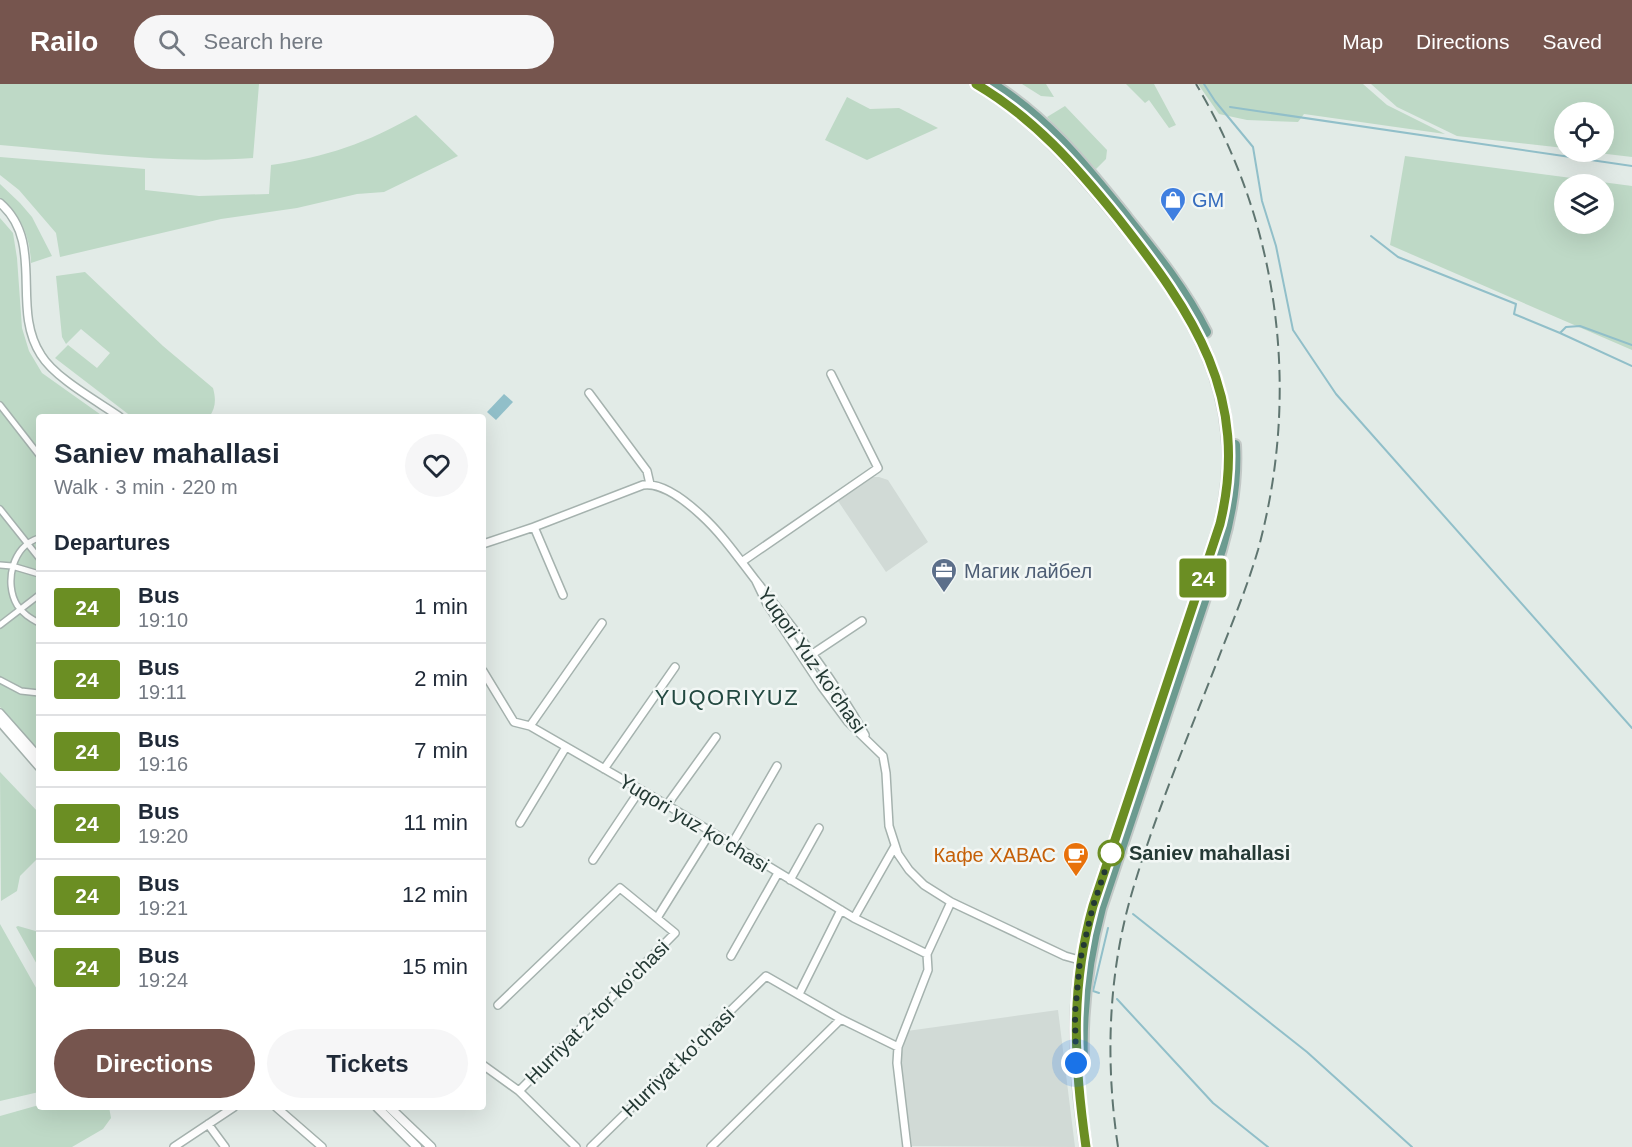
<!DOCTYPE html>
<html lang="en">
<head>
<meta charset="utf-8">
<style>
  :root { --surface:#fff; --page:#f6f6f7; --text:#1f2937; --muted:#747a83; --line:#e0e1e3; --accent:#76554e }
  body { margin:0; font-family:Helvetica,sans-serif; background:var(--page); color:var(--text); height:100vh; display:flex; flex-direction:column; font-size:22px; white-space:nowrap }
  * { box-sizing:border-box; margin:0 }
  p { font-size:20px; color:var(--muted) }
  .icon { flex:none; width:33px; height:33px; fill:none; stroke:currentColor; stroke-width:2; stroke-linecap:round; stroke-linejoin:round }
  .map { position:relative; flex:1; overflow:hidden }
  .panel { position:absolute; left:36px; top:330px; width:450px; height:696px; display:flex; flex-direction:column; background:var(--surface); border-radius:6px; box-shadow:0 6px 24px #0002 }
  .panel>* { flex:none }
  .badge { padding:0 12px; border-radius:4px; font-size:21px; line-height:39px }
  .fabs { position:absolute; left:1554px; top:18px; display:grid; gap:12px }
  .fabs a { display:grid; place-items:center; width:60px; height:60px; border-radius:50%; background:var(--surface); box-shadow:0 6px 24px #0002; font-size:30px }
  .you { position:absolute; width:30px; height:30px; margin:-15px; border:4px solid #fff; border-radius:50%; background:#1a73e8; box-shadow:0 0 0 9px #1a73e833 }
  .map>.badge { position:absolute; translate:-50% -50%; box-shadow:0 0 0 3px #fff }
  h2 { padding:0 18px; font-size:22px; line-height:54px }
  .round { display:grid; place-items:center; flex:none; width:63px; height:63px; border-radius:32px; background:var(--page) }
  .head { display:flex; align-items:center; justify-content:space-between; height:102px; padding:0 18px }
  h1 { font-size:28px; font-weight:600; line-height:45px }
  .primary-button { display:flex; gap:12px; margin-top:auto; padding:12px 18px }
  .primary-button a { flex:1; height:69px; border-radius:36px; background:var(--accent); color:#fff; font-size:24px; font-weight:600; line-height:69px; text-align:center }
  .primary-button a+a { background:var(--page); color:var(--text) }
  ul { padding:0; list-style:none }
  li { display:flex; align-items:center; gap:18px; height:72px; padding:0 18px; border-top:2px solid var(--line) }
  li div { flex:1 }
  li b { display:block; font-size:22px }
  li em { font-style:normal }
  li .badge { min-width:66px; font-weight:700; text-align:center }
  header { display:flex; align-items:center; gap:36px; box-sizing:border-box; height:84px; padding:0 30px; background:var(--accent); color:#fff }
  header strong { font-size:28px }
  nav { display:flex; gap:33px; margin-inline-start:auto; font-size:21px }
  .search { width:420px; height:54px; background:var(--page); display:flex; align-items:center; gap:15px; box-sizing:border-box; padding:0 21px; border-radius:33px; color:var(--muted); font-size:22px }
  .map>svg:first-child { display:block }
  .built { fill:#d1dad6 }
  .green { fill:#bed9c6; fill-rule:evenodd }
  .water { fill:#91bfc9 }
  .lines { fill:none; stroke-linecap:round; stroke-linejoin:round }
  .stream { stroke:#91bfc9; stroke-width:2 }
  .pedestrian-casing { stroke:#a5b2ae; stroke-width:8 }
  .minor-casing { stroke:#a5b2ae; stroke-width:10 }
  .tertiary-casing { stroke:#a5b2ae; stroke-width:11 }
  .primary-casing { stroke:#c2c8c6; stroke-width:14 }
  .pedestrian { stroke:#fff; stroke-width:5 }
  .minor { stroke:#fff; stroke-width:7 }
  .tertiary { stroke:#fff; stroke-width:8 }
  .primary { stroke:#6c9b90; stroke-width:10 }
  .rail { stroke:#5f7570; stroke-width:2; stroke-dasharray:12 6; stroke-linecap:butt }
  .line-casing { stroke:#fff; stroke-width:14 }
  .line { stroke:#6b8e23; stroke-width:9 }
  .walk { stroke:#243934; stroke-width:6; stroke-dasharray:0 10.8 }
  .stop-dot { fill:#fff; stroke:#6b8e23; stroke-width:3 }
  .labels { text-anchor:middle; dominant-baseline:central; stroke-width:5; stroke-linejoin:round; paint-order:stroke }
  .shop-label { font-size:20px; fill:#366cbe; stroke:#f2f7f5; text-anchor:start }
  .service-label { font-size:20px; fill:#4e5e75; stroke:#f2f7f5; text-anchor:start }
  .street-label { font-size:20px; fill:#243934; stroke:#f2f7f5 }
  .stop-label { font-size:20px; font-weight:bold; fill:#243934; stroke:#f2f7f5; text-anchor:start }
  .food-label { font-size:20px; fill:#c56008; stroke:#f2f7f5; text-anchor:end }
  .quarter-label { font-size:22px; letter-spacing:1.5px; fill:#234941; stroke:#f2f7f5 }
</style>
</head>
<body>
<header>
<strong>Railo</strong>
<div class="search"><svg class="icon" aria-label="search" viewBox="0 0 24 24"><circle cx="10" cy="10" r="6"/><path d="M15 15l6 6"/></svg>Search here</div>
<nav><a>Map</a><a>Directions</a><a>Saved</a></nav>
</header>
<div class="map">
<svg width="1632" height="1063" viewBox="0 0 1632 1063">
  <rect width="100%" height="100%" fill="#e2ebe7"/>
  <!-- built -->
  <path class="built" d="M872,393H879L888,396L928,458L886,488L838,417Z
    M1058,926L1075,1063L912,1062L900,977L907,947Z"/>
  <!-- green -->
  <path class="green" d="M0,0H259L253,74C169,80 84,68 0,61Z
    M1022,0H1046L1054,13L1041,12Z
    M1126,0H1154L1176,41L1169,44L1149,16L1145,19Z
    M1198,0H1363L1387,21L1445,50L1304,30L1298,38L1247,36L1219,30Z
    M1371,0H1632V73L1590,68H1604V28H1564V64L1457,52L1397,23Z
    M847,13L870,25L899,24L938,44L867,76L825,56Z
    M1065,22L1107,66L1106,75L1096,85L1047,33Z
    M416,31L458,72L384,108L357,110L297,124L221,135L60,173L56,149L19,106L0,91V73L145,85V106L199,112L269,110L271,81C326,73 367,59 416,31Z
    M1405,72L1632,102V266L1390,161ZM1564,100H1604V140H1564Z
    M0,100L20,119L32,133L52,172L31,179C30,152 21,131 0,114Z
    M0,134L13,149L17,174L22,244L29,267L42,289L104,333H39V667L0,623Z
    M85,188L163,262L213,304C216,315 216,324 209,333H132L55,274L68,261L97,284L110,269L81,245L66,260L62,253L56,192Z
    M0,688L39,729V773L20,792L17,807L1,817Z
    M0,840L39,909V1008L0,1017Z
    M18,842L39,848V884L16,843Z
    M39,1021V1023H109L111,1034L103,1045L72,1063H0V1032Z"/>
  <!-- water -->
  <path class="water" d="M504,310L513,318L496,336L487,328Z"/>
  <g class="lines">
    <!-- stream -->
    <path class="stream" d="M1204,0L1215,17L1253,63L1262,117L1276,162L1293,246L1336,310L1632,644
      M1230,23L1632,82
      M1371,152L1398,173L1516,220L1514,230L1560,249L1632,282
      M1560,249L1566,243L1580,242L1632,261
      M1133,830L1307,968L1412,1063
      M1099,909L1093,907L1108,844
      M1117,915L1213,1019L1268,1063"/>
    <defs>
      <path id="pedestrian" d="M0,321L39,371
        M0,425L39,474
        M39,454C12,462 4,499 17,521C23,530 30,534 39,539
        M0,481L12,482L39,490
        M0,541L39,511
        M0,596L21,607L39,609"/>
      <path id="minor" d="M0,119C46,159 10,224 41,271C55,294 97,317 120,333
        M589,309L647,387L650,400
        M534,443L563,511
        M483,460L534,443L643,401C662,398 687,418 701,431C723,451 739,475 757,498C795,546 835,597 865,651
        M743,477L878,384L831,290
        M756,497L767,520L822,603L848,638L883,672L886,689L889,742L898,770L909,786L924,801L951,818L1065,872L1083,877
        M808,573L862,537
        M483,587L514,638L530,642L667,721L854,834L927,870
        M0,629L39,673
        M0,638L39,683
        M530,642L602,539
        M604,685L675,583
        M667,721L716,653
        M520,739L566,663
        M732,760L777,682
        M593,776L640,706
        M790,796L819,744
        M657,834L710,749
        M854,834L895,762
        M731,872L778,789
        M799,910L841,826
        M498,921L620,804L675,849L519,1007
        M483,981L519,1007L576,1063
        M276,1023L322,1063
        M208,1040L225,1063
        M174,1063L234,1023
        M591,1063L766,892L841,935L898,963
        M711,1063L841,935
        M907,1063L897,979L898,963L928,886L927,870L951,818"/>
      <path id="tertiary" d="M377,1023L417,1063
        M389,1023L431,1063"/>
      <path id="primary" d="M976,0C1031,32 1072,78 1112,127C1190,223 1251,309 1220,440L1093,822C1070,904 1073,979 1086,1063
        M992,0C1044,32 1082,78 1119,124C1151,164 1183,202 1206,248
        M1083,982C1081,928 1087,877 1101,824L1221,466C1231,432 1237,397 1235,361"/>
    </defs>
    <!-- pedestrian casing -->
    <use href="#pedestrian" class="pedestrian-casing"/>
    <!-- minor casing -->
    <use href="#minor" class="minor-casing"/>
    <!-- tertiary casing -->
    <use href="#tertiary" class="tertiary-casing"/>
    <!-- primary casing -->
    <use href="#primary" class="primary-casing"/>
    <!-- pedestrian -->
    <use href="#pedestrian" class="pedestrian"/>
    <!-- minor -->
    <use href="#minor" class="minor"/>
    <!-- tertiary -->
    <use href="#tertiary" class="tertiary"/>
    <!-- primary -->
    <use href="#primary" class="primary"/>
    <!-- rail -->
    <path class="rail" d="M1118,1063C1105,977 1108,888 1133,805C1157,725 1192,643 1222,565C1235,532 1248,500 1258,466C1301,309 1280,140 1196,0"/>
  </g>
  <g class="lines">
    <defs>
      <path id="line" d="M976,0C1034,34 1076,82 1118,134C1193,229 1251,312 1220,440L1093,822C1070,904 1074,979 1086,1063"/>
    </defs>
    <!-- line casing -->
    <use href="#line" class="line-casing"/>
    <!-- line -->
    <use href="#line" class="line"/>
    <!-- walk -->
    <path class="walk" d="M1076,979L1075,930L1080,877L1093,822L1111,769"/>
  </g>
  <!-- icons -->
  <defs>
    <symbol id="shop-pin" viewBox="-11 -11 22 30"><path d="M0 17L-7.5 6A9.5 9.5 0 1 1 7.5 6Z" fill="#3f7fe0" stroke="#f2f7f5"/><path d="M-5-2.5h2.3a2.7 3.5 0 0 1 5.4 0H5L5.5 6h-11ZM-1.5-2.5h3a1.5 2.3 0 0 0-3 0Z" fill="#fff"/></symbol>
    <symbol id="office-pin" viewBox="-11 -11 22 30"><path d="M0 17L-7.5 6A9.5 9.5 0 1 1 7.5 6Z" fill="#5c6f8a" stroke="#f2f7f5"/><path d="M-6-3h4V-5.5h4V-3h4V5H-6ZM-1-4.5V-3h2v-1.5ZM-6 0V1H6V0Z" fill="#fff"/></symbol>
    <symbol id="cafe-pin" viewBox="-11 -11 22 30"><path d="M0 17L-7.5 6A9.5 9.5 0 1 1 7.5 6Z" fill="#e8710a" stroke="#f2f7f5"/><path d="M-5.5-4.5H6V0H3Q3 3.5 0 3.5H-2.5Q-5.5 3.5-5.5 0ZM3-3.2v2h1.7v-2ZM-6 4.5H4V6H-6Z" fill="#fff"/></symbol>
  </defs>
  <g fill-rule="evenodd">
    <use href="#shop-pin" x="1158" y="101" width="30" height="40"/>
    <use href="#office-pin" x="929" y="472" width="30" height="40"/>
    <use href="#cafe-pin" x="1061" y="756" width="30" height="40"/>
  </g>
  <!-- markers -->
  <circle class="stop-dot" cx="1111" cy="769" r="12"/>
  <g class="labels">
    <!-- shop labels -->
    <g class="shop-label">
      <text x="1192" y="116">GM</text>
    </g>
    <!-- service labels -->
    <g class="service-label">
      <text x="964" y="487">Магик лайбел</text>
    </g>
    <!-- street labels -->
    <g class="street-label">
      <text transform="translate(812 576) rotate(55)">Yuqori Yuz ko'chasi</text>
      <text transform="translate(694 739) rotate(31)">Yuqori yuz ko'chasi</text>
      <text transform="translate(597 928) rotate(-45)">Hurriyat 2-tor ko'chasi</text>
      <text transform="translate(678 978) rotate(-44)">Hurriyat ko'chasi</text>
    </g>
    <!-- stop labels -->
    <g class="stop-label">
      <text x="1129" y="769">Saniev mahallasi</text>
    </g>
    <!-- food labels -->
    <g class="food-label">
      <text x="1056" y="771">Кафе ХАВАС</text>
    </g>
    <!-- quarter labels -->
    <g class="quarter-label">
      <text x="727" y="613">YUQORIYUZ</text>
    </g>
  </g>
</svg>
<div class="fabs">
<a><svg class="icon" aria-label="locate" viewBox="0 0 24 24"><circle cx="12" cy="12" r="6"/><path d="M12 2v4M12 18v4M2 12h4M18 12h4"/></svg></a>
<a><svg class="icon" aria-label="layers" viewBox="0 0 24 24"><path d="M12 4l9 5-9 5-9-5zM3 14l9 5 9-5"/></svg></a>
</div>
<div class="you" style="left:1076px;top:979px"></div>
<b class="badge" style="left:1203px;top:494px;background:#6b8e23;color:#fff">24</b>
<section class="panel">
<div class="head"><div><h1>Saniev mahallasi</h1><p>Walk · 3 min · 220 m</p></div><a class="round"><svg class="icon" aria-label="heart" viewBox="0 0 24 24"><path d="M12 20l-8-8c-3-5 5-10 8-4 3-6 11-1 8 4z"/></svg></a></div>
<h2>Departures</h2>
<ul>
<li><span class="badge" style="background:#6b8e23;color:#fff">24</span><div><b>Bus</b><p>19:10</p></div><em>1 min</em></li>
<li><span class="badge" style="background:#6b8e23;color:#fff">24</span><div><b>Bus</b><p>19:11</p></div><em>2 min</em></li>
<li><span class="badge" style="background:#6b8e23;color:#fff">24</span><div><b>Bus</b><p>19:16</p></div><em>7 min</em></li>
<li><span class="badge" style="background:#6b8e23;color:#fff">24</span><div><b>Bus</b><p>19:20</p></div><em>11 min</em></li>
<li><span class="badge" style="background:#6b8e23;color:#fff">24</span><div><b>Bus</b><p>19:21</p></div><em>12 min</em></li>
<li><span class="badge" style="background:#6b8e23;color:#fff">24</span><div><b>Bus</b><p>19:24</p></div><em>15 min</em></li>
</ul>
<div class="primary-button"><a>Directions</a><a>Tickets</a></div>
</section>
</div>
</body>
</html>
